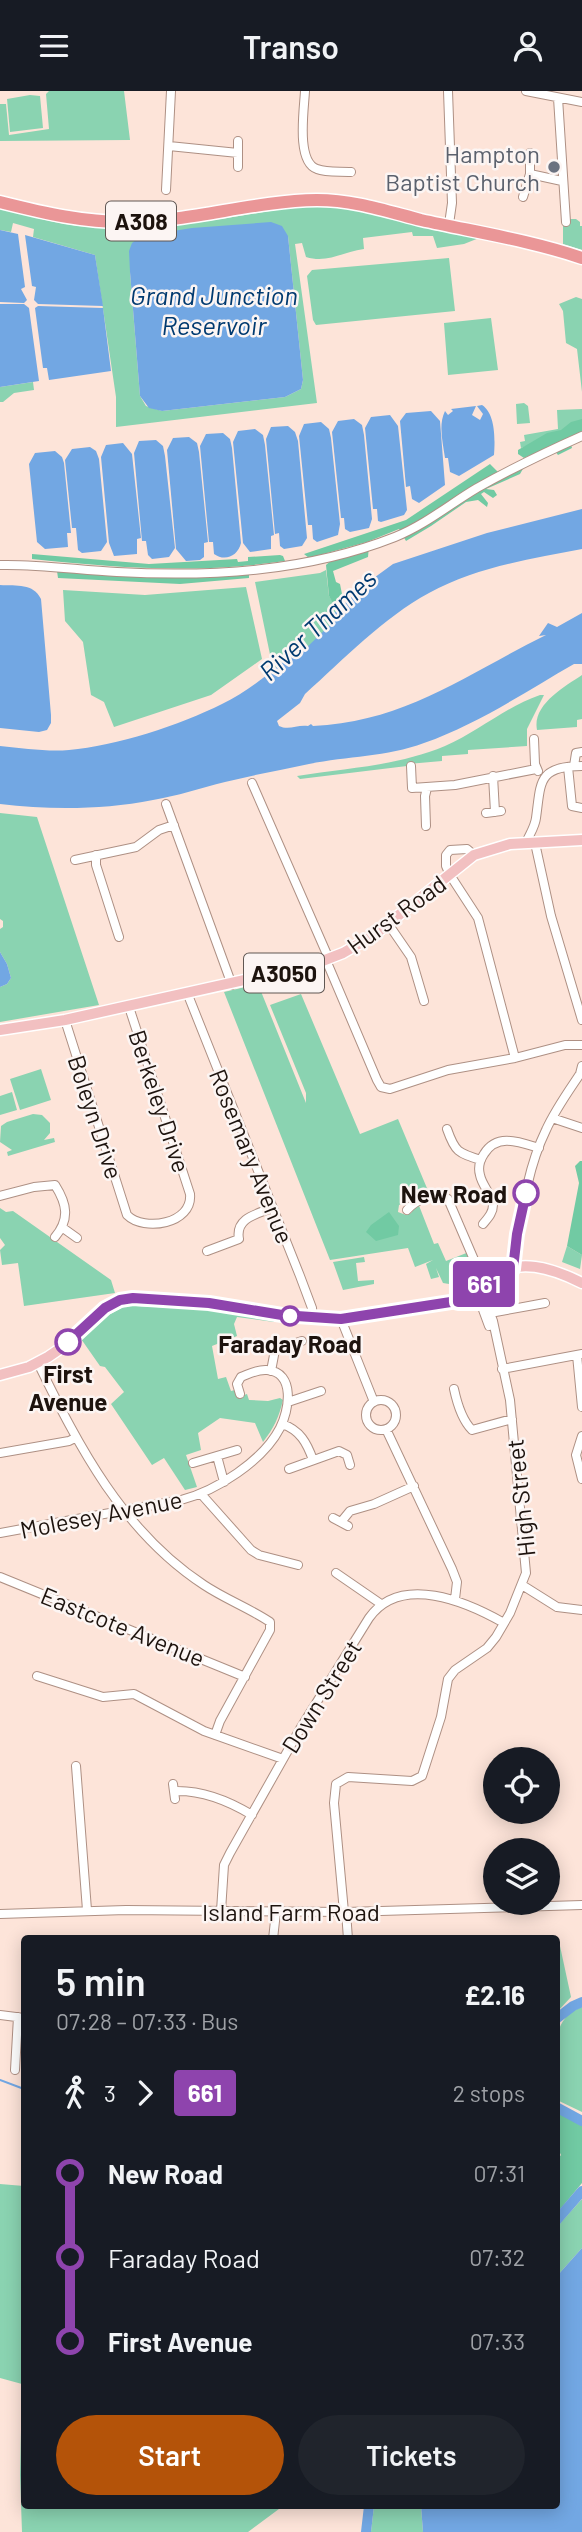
<!DOCTYPE html>
<html lang="en">
<head>
<meta charset="utf-8">
<style>
  :root { --surface:#171b24; --page:#20242c; --text:#f1f3f6; --muted:#9ea1a6; --accent:#b45309 }
  body { margin:0; font-family:Barlow,sans-serif; background:var(--page); color:var(--text); height:100vh; display:flex; flex-direction:column; font-size:26px; white-space:nowrap }
  * { box-sizing:border-box; margin:0 }
  p { font-size:23px; color:var(--muted) }
  .icon { flex:none; width:38px; height:38px; fill:none; stroke:currentColor; stroke-width:2; stroke-linecap:round; stroke-linejoin:round }
  .map { position:relative; flex:1; overflow:hidden }
  .details { position:absolute; left:21px; top:1844px; width:539px; height:574px; display:flex; flex-direction:column; background:var(--surface); border-radius:7px; box-shadow:0 4px 18px #0003 }
  .details>* { flex:none }
  .badge { padding:0 14px; border-radius:5px; font-size:24px; line-height:46px }
  .fabs { position:absolute; left:483px; top:1656px; display:grid; gap:14px }
  .fabs a { display:grid; place-items:center; width:77px; height:77px; border-radius:50%; background:var(--surface); box-shadow:0 4px 18px #0003; font-size:35px }
  .map>.badge { position:absolute; translate:-50% -50%; box-shadow:0 0 0 4px #fff }
  .legs { display:flex; align-items:center; gap:10px; height:77px; padding:0 35px; font-size:23px }
  .legs p { margin-inline-start:auto }
  .head { display:flex; align-items:center; justify-content:space-between; height:119px; padding:0 35px }
  h1 { font-size:38px; font-weight:600; line-height:52px }
  .action { display:flex; gap:14px; margin-top:auto; padding:14px 35px }
  .action a { flex:1; height:80px; border-radius:42px; background:var(--accent); color:#fff; font-size:28px; font-weight:600; line-height:80px; text-align:center }
  .action a+a { background:var(--page); color:var(--text) }
  ul { padding:0 35px; list-style:none }
  li { display:flex; align-items:center; gap:24px; height:84px; font-size:26px }
  li i { display:grid; place-items:center; width:10px; height:100%; margin:0 9px; background:currentColor }
  li i::after { content:''; width:18px; height:18px; margin:-9px; border:5px solid; border-radius:50%; background:var(--surface) }
  li p { margin-inline-start:auto }
  li:first-child i { background:linear-gradient(#0000 50%,currentColor 0) }
  li:last-child i { background:linear-gradient(currentColor 50%,#0000 0) }
  header { display:flex; justify-content:space-between; align-items:center; height:91px; padding:0 35px; background:var(--surface); font-size:32px; font-weight:600 }
  .map>svg:first-child { display:block }
  .green { fill:#8ad3b1; fill-rule:evenodd }
  .forest { fill:#71caa3 }
  .water { fill:#72a7e3 }
  .lines { fill:none; stroke-linecap:round; stroke-linejoin:round }
  .stream { stroke:#72a7e3; stroke-width:2 }
  .river { stroke:#72a7e3; stroke-width:10 }
  .minor-casing { stroke:#ae9084; stroke-width:10 }
  .major-casing { stroke:#fff; stroke-width:13 }
  .highway-casing { stroke:#fff; stroke-width:15 }
  .minor { stroke:#fff; stroke-width:8 }
  .major { stroke:#f2c0c1; stroke-width:10 }
  .highway { stroke:#ea9697; stroke-width:12 }
  .line-1-casing { stroke:#fff; stroke-width:16 }
  .line-1 { stroke:#8e44ad; stroke-width:10 }
  .worship-dot { fill:#6b7280; stroke:#fcf5f3; stroke-width:2.5 }
  .stop-1-dot { fill:#fff; stroke:#8e44ad; stroke-width:3.5 }
  .labels { text-anchor:middle; dominant-baseline:central; stroke-width:5; stroke-linejoin:round; paint-order:stroke }
  .shield { fill:#fcf5f3; stroke:#605753; stroke-width:2 }
  .shield-label { font-size:23px; font-weight:bold; fill:#1d130e }
  .worship-label { font-size:24px; fill:#5b616d; stroke:#fcf5f3; text-anchor:end }
  .street-label { font-size:24px; fill:#1d130e; stroke:#fcf5f3 }
  .stop-label { font-size:24px; font-weight:bold; fill:#1d130e; stroke:#fcf5f3 }
  .water-label { font-size:26px; font-style:italic; fill:#003a70; stroke:#fcf5f3 }
</style>
</head>
<body>
<header><svg class="icon" aria-label="menu" viewBox="0 0 24 24"><path d="M4 6h16M4 12h16M4 18h16"/></svg>Transo<svg class="icon" aria-label="person" viewBox="0 0 24 24"><circle cx="12" cy="8" r="4"/><path d="M4 21q1-7 8-7t8 7"/></svg></header>
<div class="map">
<svg width="582" height="2441" viewBox="0 0 582 2441">
  <rect width="100%" height="100%" fill="#fde4d9"/>
  <!-- green -->
  <path class="green" d="M49,0H124L130,49L0,50V13H6L9,44L49,38L46,3Z
    M30,4L40,5L43,37L10,41L7,8Z
    M305,115L367,119L434,139L479,147L464,153L437,157L433,145H413L412,141L363,147L364,158C344,160 328,173 306,166L302,152L295,153L317,312L116,336V306L95,164L33,146L34,138L13,132L11,141L0,139V117C30,125 59,134 90,136C161,142 234,124 305,115ZM288,145L303,289L301,298L285,306L162,320L146,315L140,305L130,181Z
    M565,128H576L580,131V135H582V159L563,153V132Z
    M449,167L455,220L316,234L313,229L307,185L312,179Z
    M576,206L582,208V301L577,258L566,252L563,220L559,213Z
    M491,227L498,279L448,284L444,232Z
    M33,291L34,299L14,302L3,311H0V296Z
    M524,312L528,315L530,332L517,333L516,313Z
    M582,318V336L521,357L520,351L525,350L524,344L558,338L557,319Z
    M326,479L329,505L334,512L344,513L331,526L335,530L303,561L296,560L273,578L255,491L320,482Z
    M246,496L262,568L211,604L114,636L104,611L91,604L83,551L65,530L63,499L145,504Z
    M582,584V628L577,629V636L537,639C532,614 564,596 582,584Z
    M540,604H544L527,638V655L468,659V663L442,665V670L408,673L407,675L300,688L297,685C347,677 397,675 445,655C478,641 505,616 540,604Z
    M0,722L37,726L99,914L0,931V896L7,893L11,887L7,873L0,861V838L3,836V830L0,828Z
    M258,893L306,1012V1002L270,914L301,903L360,1043L398,1028L429,1102L399,1114L398,1121L406,1124L411,1122L418,1112L434,1153L438,1152L446,1170L469,1161L480,1186C475,1201 468,1202 453,1203L449,1193L443,1192L436,1177L439,1186L431,1188L426,1173L433,1169L415,1176L408,1157L330,1169L224,901Z
    M41,978L51,1009L20,1019L10,988Z
    M12,1001L17,1019L0,1024V1005Z
    M33,1023L42,1024L50,1032V1042L44,1049L54,1047L55,1051L8,1065L7,1061L12,1059L0,1051L1,1035L7,1031Z
    M0,1117L6,1121L13,1120L111,1189L115,1202L24,1215L18,1172L2,1174L0,1159L5,1154L0,1147Z
    M567,1155L582,1164L580,1178L562,1171Z
    M364,1166L365,1171L356,1172L358,1190L374,1189V1193L343,1199L333,1171Z
    M145,1212L223,1218L275,1227L274,1231L237,1226L234,1233L237,1245L212,1255L218,1288L226,1286L231,1300L235,1299L238,1306L247,1303L249,1309L268,1310L280,1307L283,1309C279,1326 274,1337 263,1351L255,1332L220,1327L198,1342L201,1359L186,1364L197,1396L185,1399L164,1367L152,1374L111,1313L124,1301L105,1276L100,1275L79,1245C96,1224 118,1213 145,1212Z
    M556,1855H560L571,1906L557,1921Z
    M582,1916V2021L557,2009C556,1978 545,1928 582,1916Z
    M0,2093L24,2095V2415H283L248,2441H22L20,2384L22,2293L0,2287Z
    M582,2108V2157L557,2185L556,2137Z
    M374,2415H421L423,2441H371Z"/>
  <!-- forest -->
  <path class="forest" d="M582,328V341L569,346L572,357L558,364L551,355L524,367L518,363V359L547,342L561,339L571,331Z
    M490,373L499,382L524,376L520,383L486,398L494,399L497,404L493,407L484,401L481,403L488,412L487,416L478,409L466,411L431,435L406,450L399,438L367,451L309,467L304,463L406,429Z
    M369,455L368,466L333,480L336,491L340,493L344,513L333,512L329,505L326,474L335,466Z
    M32,463L149,473L237,468L238,471L248,470V466L280,464L283,465L285,470C197,483 119,477 32,468Z
    M249,479V487L180,493L58,487L57,480Z
    M580,1070H582V1164L567,1155L579,1092L575,1075Z
    M389,1121L399,1135L398,1144L376,1150L366,1141L371,1134Z
    M557,2021L582,2034V2092L557,2122V2069L561,2064L557,2056Z"/>
  <!-- water -->
  <path class="water" d="M271,131L282,135L288,145L303,289L301,298L285,306L162,320L149,317L140,305L130,181L129,160L132,152L142,145L192,137Z
    M0,139L18,143L25,196L21,198L27,209L24,212L0,211Z
    M25,144L95,164L103,215L38,213L34,209L36,196L32,195Z
    M0,213H24L29,217L39,290L0,296Z
    M38,215L103,217L111,280L49,289L47,277H43L35,217Z
    M482,314C496,323 495,350 494,364L459,385L450,381L448,367H445C443,352 438,334 445,320L448,324L453,320L451,318L476,315L472,324L480,329L483,323L477,315Z
    M431,320L440,330L445,394L419,412L412,408L410,395L406,396L400,330L406,322Z
    M390,324L398,335L407,419L404,424L381,431L378,430L377,418H373L365,337L371,326Z
    M354,328L362,334L364,344L372,428L369,437L350,441L345,438L344,427H341L332,341L338,330Z
    M321,331L329,338L331,347L340,433L338,444L317,451L313,448L312,434H308L299,345L304,333Z
    M288,335L295,341L298,350L307,447L302,455L284,458L280,455L279,442L275,443L266,348L271,336Z
    M255,338L263,344L265,354L274,444L271,445V458L250,461L243,452L233,351L238,340Z
    M223,342L230,348L232,357L241,452C238,465 225,471 214,463L213,451H209L200,355L206,343Z
    M189,346L197,352L199,361L208,451L204,452V466L200,469L186,470L176,458L167,359L173,347Z
    M156,349L163,355L165,365L175,457L169,466L152,468L148,464L146,450H142L134,362L139,350Z
    M123,352L132,363L141,447L137,448V463L114,465L109,452L101,366L106,354Z
    M90,356L96,360L99,368L107,451L101,460L82,462L78,459L76,437H72L65,369L72,358Z
    M55,360L62,366L64,372L71,442H67L68,456L45,458L37,451L29,373L35,362Z
    M582,418V458C530,468 476,476 429,502C383,527 344,568 305,603L300,612L277,630L279,635C289,640 298,633 308,635L311,633L313,635C405,631 467,583 546,544L539,545L548,532L557,536L582,522V573H574C525,601 478,633 424,652C387,666 347,665 309,673C281,679 253,684 225,691C201,697 177,705 153,709C102,719 50,719 0,713V655C23,657 47,661 69,659C116,655 180,634 222,613C249,600 274,579 296,559L302,561L334,530L330,526L367,492L393,473L487,442Z
    M0,494C17,495 33,492 41,508L51,624V632L47,639L39,641L0,637Z
    M0,861L7,873L11,887L7,893L0,896Z
    M582,2157V2441H423L421,2415H556L557,2185Z"/>
  <g class="lines">
    <!-- stream -->
    <path class="stream" d="M0,1989L24,1998"/>
    <!-- river -->
    <path class="river" d="M556,1928L573,1915L582,1911
      M556,2016L582,2030
      M556,2130L582,2100
      M366,2441L369,2415"/>
    <defs>
      <path id="minor" d="M305,0C304,19 296,71 317,78C327,82 341,80 351,81
        M448,0L452,112L449,133
        M526,0L582,11
        M558,7L566,131
        M169,55L238,62
        M238,76V50
        M530,83L562,90
        M166,99L171,0
        M523,106L530,83V62
        M0,474C39,473 78,479 117,481C211,486 306,481 395,446C425,434 450,413 477,397C511,378 546,361 582,345
        M534,648L535,673L538,680
        M411,675L412,697L455,694L536,678
        M574,675L576,662L582,661
        M568,676L572,715L582,717
        M493,685L495,721
        M252,692L329,868
        M166,713L232,894
        M486,722L501,720
        M426,735L425,705L427,697
        M526,752C529,744 535,736 536,727C541,692 537,675 582,675
        M535,752L551,825L582,929
        M96,764V774L119,846
        M474,764L467,758L450,759L446,764V775L450,784L478,827L515,967
        M75,769L136,756L159,739L174,734
        M389,834L411,866L424,910
        M326,869L377,989L381,996L390,998L448,979L515,967L565,954H582
        M188,904L300,1185L312,1217L313,1227
        M65,929L127,1124C144,1141 193,1133 190,1103L129,916
        M552,1027L582,1037
        M447,1038C455,1061 458,1062 481,1069
        M0,1105L34,1096L55,1094C67,1113 70,1128 55,1146
        M407,1119C416,1109 436,1099 448,1108L475,1171L487,1190
        M483,1133C488,1127 493,1122 493,1114C492,1103 482,1095 480,1084C478,1077 480,1069 484,1063C497,1042 519,1051 539,1057
        M63,1137L77,1147
        M207,1160L239,1148C235,1127 257,1123 272,1117
        M513,1178C521,1131 525,1082 546,1039C555,1019 568,1001 580,983L582,975
        M474,1206L482,1216L489,1235
        M490,1222L545,1212
        M341,1228L374,1311
        M577,1264L582,1316
        M38,1272C79,1356 123,1441 204,1494C225,1508 249,1517 270,1531V1539L220,1630L215,1644
        M502,1278L582,1263
        M271,1280L275,1259L302,1250
        M454,1298C457,1312 462,1329 472,1339L512,1328
        M366 1324a15 15 0 1 1 30 0a15 15 0 1 1-30 0Z
        M288,1311L321,1300
        M282,1333C300,1339 307,1352 313,1369
        M386,1338L452,1478L457,1491L455,1508
        M582,1345L576,1364L582,1388
        M0,1362L69,1350L75,1347
        M217,1365L224,1391
        M193,1372L237,1359
        M289,1378L339,1360L347,1364L350,1374
        M202,1404L251,1459L259,1464L298,1474
        M333,1427L348,1435
        M341,1431L350,1420L374,1413L414,1395
        M0,1442L181,1409C216,1400 263,1370 280,1337C289,1320 296,1281 267,1279C258,1278 249,1283 241,1286L237,1293L240,1303
        M336,1482L381,1513
        M0,1486L245,1586
        M522,1494L557,1516L582,1519
        M37,1585L103,1606L134,1603L204,1640L283,1668
        M76,1675L87,1819
        M173,1693L175,1708
        M174,1700C202,1699 229,1710 252,1724
        M221,1820L224,1774L230,1762L300,1638L369,1527C401,1482 467,1511 504,1532
        M344,1821L334,1712L336,1693L348,1686L412,1690L422,1685L441,1626L448,1588L455,1579L487,1557L496,1546L510,1522L526,1482L510,1309L493,1230L481,1199
        M346,1821L348,1848
        M0,1823L126,1819L346,1821L582,1814
        M273,1848L276,1821
        M0,1924L24,1927
        M15,1979L18,1926"/>
      <path id="major" d="M0,939L65,929L312,874L343,862L374,844L474,764L510,753L582,749
        M0,1284L29,1276L48,1266L67,1253L98,1222L125,1208L209,1212L282,1224L341,1228L470,1208C479,1203 481,1195 489,1189C516,1164 554,1178 582,1192"/>
      <path id="highway" d="M0,111C44,122 85,132 131,131C194,130 254,110 317,109C354,109 386,120 421,129C475,141 529,149 582,167"/>
    </defs>
    <!-- minor casing -->
    <use href="#minor" class="minor-casing"/>
    <!-- major casing -->
    <use href="#major" class="major-casing"/>
    <!-- highway casing -->
    <use href="#highway" class="highway-casing"/>
    <!-- minor -->
    <use href="#minor" class="minor"/>
    <!-- major -->
    <use href="#major" class="major"/>
    <!-- highway -->
    <use href="#highway" class="highway"/>
  </g>
  <g class="lines">
    <defs>
      <path id="line-1" d="M68,1251L105,1217L120,1209L133,1207L209,1212L282,1224L341,1228L470,1208L479,1202L490,1187L513,1178L517,1143L526,1102"/>
    </defs>
    <!-- line-1 casing -->
    <use href="#line-1" class="line-1-casing"/>
    <!-- line-1 -->
    <use href="#line-1" class="line-1"/>
  </g>
  <!-- markers -->
  <circle class="worship-dot" cx="554" cy="76" r="7"/>
  <g class="stop-1-dot">
    <circle cx="526" cy="1102" r="12"/>
    <circle cx="290" cy="1225" r="9"/>
    <circle cx="68" cy="1251" r="12"/>
  </g>
  <g class="labels">
    <!-- shield labels -->
    <g class="shield">
      <rect x="106" y="110.5" width="70" height="39" rx="5"/>
      <rect x="244" y="862.5" width="80" height="39" rx="5"/>
    </g>
    <g class="shield-label">
      <text x="141" y="130">A308</text>
      <text x="284" y="882">A3050</text>
    </g>
    <!-- worship labels -->
    <g class="worship-label">
      <text x="540" y="62">Hampton<tspan x="540" dy="28">Baptist Church</tspan></text>
    </g>
    <!-- street labels -->
    <g class="street-label">
      <text transform="translate(396 823) rotate(-36)">Hurst Road</text>
      <text transform="translate(160 1010) rotate(72)">Berkeley Drive</text>
      <text transform="translate(96 1026) rotate(72)">Boleyn Drive</text>
      <text transform="translate(252 1065) rotate(68)">Rosemary Avenue</text>
      <text transform="translate(520 1407) rotate(-96)">High Street</text>
      <text transform="translate(101 1423) rotate(-11)">Molesey Avenue</text>
      <text transform="translate(123 1535) rotate(22)">Eastcote Avenue</text>
      <text transform="translate(321 1605) rotate(-58)">Down Street</text>
      <text x="291" y="1820">Island Farm Road</text>
    </g>
    <!-- stop labels -->
    <g class="stop-label">
      <text x="507" y="1102" text-anchor="end">New Road</text>
      <text x="290" y="1252">Faraday Road</text>
      <text x="68" y="1282">First<tspan x="68" dy="28">Avenue</tspan></text>
    </g>
    <!-- water labels -->
    <g class="water-label">
      <text x="214" y="203">Grand Junction<tspan x="214" dy="30">Reservoir</tspan></text>
      <text transform="translate(317 533) rotate(-43)">River Thames</text>
    </g>
  </g>
</svg>
<div class="fabs">
<a><svg class="icon" aria-label="locate" viewBox="0 0 24 24"><circle cx="12" cy="12" r="6"/><path d="M12 2v4M12 18v4M2 12h4M18 12h4"/></svg></a>
<a><svg class="icon" aria-label="layers" viewBox="0 0 24 24"><path d="M12 4l9 5-9 5-9-5zM3 14l9 5 9-5"/></svg></a>
</div>
<b class="badge" style="left:484px;top:1193px;background:#8e44ad;color:#fff">661</b>
<section class="details">
<div class="head"><div><h1>5 min</h1><p>07:28 – 07:33 · Bus</p></div><b>£2.16</b></div>
<div class="legs"><svg class="icon" aria-label="walk" viewBox="0 0 24 24"><circle cx="13" cy="4" r="2"/><path d="M13 8l-2 6 4 7M11 14l-3 7M7 12l3-4h3l4 4"/></svg>3<svg class="icon" aria-label="forward" viewBox="0 0 24 24"><path d="M9 5l7 7-7 7"/></svg><b class="badge" style="background:#8e44ad;color:#fff">661</b><p>2 stops</p></div>
<ul>
<li><i style="color:#8e44ad"></i><b>New Road</b><p>07:31</p></li>
<li><i style="color:#8e44ad"></i><span>Faraday Road</span><p>07:32</p></li>
<li><i style="color:#8e44ad"></i><b>First Avenue</b><p>07:33</p></li>
</ul>
<div class="action"><a>Start</a><a>Tickets</a></div>
</section>
</div>
</body>
</html>
